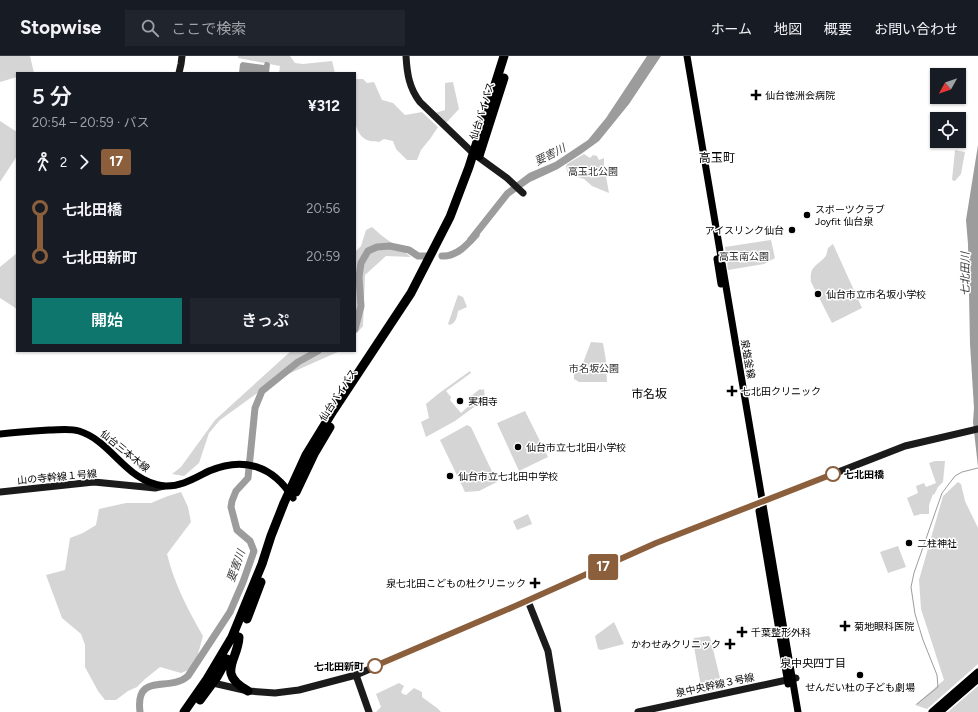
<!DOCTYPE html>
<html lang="ja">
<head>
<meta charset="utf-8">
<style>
  :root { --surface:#171b24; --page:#20242c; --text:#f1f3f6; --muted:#9ea1a6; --line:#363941; --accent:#0f766e }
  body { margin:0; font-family:Figtree,"Noto Sans JP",sans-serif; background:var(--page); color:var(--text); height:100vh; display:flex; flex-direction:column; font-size:15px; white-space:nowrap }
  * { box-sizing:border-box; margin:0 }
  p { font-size:13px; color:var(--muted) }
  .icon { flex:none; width:22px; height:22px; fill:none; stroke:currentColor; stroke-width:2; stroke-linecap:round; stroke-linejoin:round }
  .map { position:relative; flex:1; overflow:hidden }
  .sheet { position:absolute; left:16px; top:16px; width:340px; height:280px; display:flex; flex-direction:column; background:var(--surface); border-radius:0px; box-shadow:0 1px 3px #0004 }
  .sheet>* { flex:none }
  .badge { padding:0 8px; border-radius:3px; font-size:14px; line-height:26px }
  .needle { width:26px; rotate:230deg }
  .tools { position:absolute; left:930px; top:12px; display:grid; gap:8px }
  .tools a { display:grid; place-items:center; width:36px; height:36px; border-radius:0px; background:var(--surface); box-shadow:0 1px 3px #0004; font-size:20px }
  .map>.badge { position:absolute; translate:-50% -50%; box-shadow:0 0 0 2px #fff }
  .legs { display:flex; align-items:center; gap:6px; height:44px; padding:0 16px; font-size:13px }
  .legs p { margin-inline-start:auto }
  .head { display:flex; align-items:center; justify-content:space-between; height:68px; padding:0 16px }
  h1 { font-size:22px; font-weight:600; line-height:30px }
  .cta { display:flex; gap:8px; margin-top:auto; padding:8px 16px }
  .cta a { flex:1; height:46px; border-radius:0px; background:var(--accent); color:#fff; font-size:16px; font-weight:600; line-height:46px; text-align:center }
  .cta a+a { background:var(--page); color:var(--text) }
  ul { padding:0 16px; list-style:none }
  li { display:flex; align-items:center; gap:14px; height:48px; font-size:15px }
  li i { display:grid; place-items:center; width:6px; height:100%; margin:0 5px; background:currentColor }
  li i::after { content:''; width:10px; height:10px; margin:-5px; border:3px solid; border-radius:50%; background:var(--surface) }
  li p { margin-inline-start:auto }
  li:first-child i { background:linear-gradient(#0000 50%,currentColor 0) }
  li:last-child i { background:linear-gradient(currentColor 50%,#0000 0) }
  header { display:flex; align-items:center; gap:24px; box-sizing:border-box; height:56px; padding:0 20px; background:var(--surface); border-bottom:1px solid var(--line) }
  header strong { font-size:19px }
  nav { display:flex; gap:22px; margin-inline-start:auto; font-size:14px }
  .search { width:280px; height:36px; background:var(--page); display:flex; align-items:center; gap:10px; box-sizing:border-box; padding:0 14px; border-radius:0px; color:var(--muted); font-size:15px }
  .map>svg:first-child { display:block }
  .green { fill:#d5d5d5 }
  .water { fill:#9c9c9c }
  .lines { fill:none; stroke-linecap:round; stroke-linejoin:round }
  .stream { stroke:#9c9c9c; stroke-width:1 }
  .river { stroke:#9c9c9c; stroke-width:7 }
  .secondary { stroke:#1b1b1b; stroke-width:7 }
  .primary { stroke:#000; stroke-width:7 }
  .highway { stroke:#000; stroke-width:9 }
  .line-1-casing { stroke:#fff; stroke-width:9 }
  .line-1 { stroke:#8b5e3c; stroke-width:6 }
  .poi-dot { fill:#000; stroke:#fff; stroke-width:1.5 }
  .stop-1-dot { fill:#fff; stroke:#8b5e3c; stroke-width:2 }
  .labels { text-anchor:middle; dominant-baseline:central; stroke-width:3; stroke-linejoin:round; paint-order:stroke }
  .poi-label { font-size:10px; fill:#000; stroke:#fff; text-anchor:start }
  .street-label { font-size:10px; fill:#000; stroke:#fff }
  .park-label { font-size:10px; fill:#2c2c2c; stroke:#fff }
  .stop-label { font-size:10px; font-weight:bold; fill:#000; stroke:#fff; text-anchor:start }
  .water-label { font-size:11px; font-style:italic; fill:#3d3d3d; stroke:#fff }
  .neighbourhood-label { font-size:11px; fill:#000; stroke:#fff }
  .quarter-label { font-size:12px; fill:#000; stroke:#fff }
</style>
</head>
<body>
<header>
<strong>Stopwise</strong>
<div class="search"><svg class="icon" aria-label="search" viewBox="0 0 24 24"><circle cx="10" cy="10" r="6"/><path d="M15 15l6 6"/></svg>ここで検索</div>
<nav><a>ホーム</a><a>地図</a><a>概要</a><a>お問い合わせ</a></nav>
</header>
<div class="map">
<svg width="978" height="656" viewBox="0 0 978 656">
  <rect width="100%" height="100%" fill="#fff"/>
  <!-- green -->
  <path class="green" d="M0,0H30L34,17H17V21L0,26Z
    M238,0H290L295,7L303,8L332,5L335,17H279L280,10L238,2Z
    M355,23H363L367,27L374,26L382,44L393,47L405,59L422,56L438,71L430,83L421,94L417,104H407L396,93L393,85L384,83L379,86C376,85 371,86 367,84C349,77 355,39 355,23Z
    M453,26L459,53L446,67L435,57L445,54V27Z
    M0,65L17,76V100L0,126Z
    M955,94L965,96L961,118L955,125L952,124Z
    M584,98L590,102L593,99L597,100L599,104L604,102V109L609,137L592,130L584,123L568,118L566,111L567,108Z
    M372,171L381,179L411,201L386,200L365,219L363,270L355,279V196L361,190L366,174Z
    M771,184L775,202L764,208L728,214L725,191Z
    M833,188L862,252L832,267L811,226C809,210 816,211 825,201C827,199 827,195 828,192Z
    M17,197V253L0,242V211Z
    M458,239L463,241L467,251L458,255C457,261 456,267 450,269L448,268L449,265Z
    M591,286L603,287L606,305L607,326H579L574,323V313L577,310L581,312Z
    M291,295H340L277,323L220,364L209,377L199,407L184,420L172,418L181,411L215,364Z
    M470,315L471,317L446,335L451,341L450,344L461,357L472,347L471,340L480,333L482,334L484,333L485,343L455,365L426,381L421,366L429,362L426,348L438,338Z
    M525,355L548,401L519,415L497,367Z
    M467,369L471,371L497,426L479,435L465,436L440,384Z
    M935,405H945L943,426L938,431L934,439L933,438L929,449V458H921L914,460L907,442L918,437L916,430L924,427L926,431L936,427L929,407Z
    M958,426L961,428L965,445L978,472V608L927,653L915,649L944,624L921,553L919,524L943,440Z
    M181,436L188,451L191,466L167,498C174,527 188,554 203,580L194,612L181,617L160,611L145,623L137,631L128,635L116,644H105L98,635L85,611V589L81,578L62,562L46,519L65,514L70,482L83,477L96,469L99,453L126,447H151L168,440Z
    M528,458L532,468L517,474L513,465Z
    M898,490L906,511L888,517L880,496Z
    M614,566L624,588L601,594L598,593L595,580Z
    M708,580L710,581L722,630L720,633L704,637L702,636L693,585L694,582Z
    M399,627L404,630L401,636L403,638L406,639L414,632L422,636V641C428,646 436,650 441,656H376L381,651L376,638Z
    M978,630V656H948Z"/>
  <!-- water -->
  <path class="water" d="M647,0H661L629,48L599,85L581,98L558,113L530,126L510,140L472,188L467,183L505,135L529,117L555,106L588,84L606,62Z
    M242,6L264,9L265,6H268L270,8L269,17H239L240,8Z
    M978,89V411L973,366L974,352L970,288L968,188L966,164Z"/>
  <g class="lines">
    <!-- stream -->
    <path class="stream" d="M917,648L938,631L937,619L923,584L915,558L911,531L914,517L942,437L955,420L962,416L978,412"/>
    <!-- river -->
    <path class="river" d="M442,200C456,201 467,189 476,179
      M355,273L361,250L359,221L361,207L368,195L377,191L390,190L409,194L418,200H426
      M140,656C135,615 169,637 188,620L230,556L243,526L254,495L250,485L237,474L231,451L232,445L236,435L248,422L255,352L262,335L298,306L318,295"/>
    <!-- secondary -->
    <path class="secondary" d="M406,0C407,17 409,32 420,46L474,98L507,122L523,137
      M179,17L181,8L182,0
      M0,436L94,426L155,432L164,430
      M528,545L548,595L558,656
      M356,619L369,656
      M210,625L213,627L248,635L275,637L299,634L356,619L513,551L656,487L905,390L978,373
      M638,656L796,622"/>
    <!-- primary -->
    <path class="primary" d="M687,0L798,656
      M717,203L721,228
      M0,378C16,376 32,375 49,374C58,374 69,372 79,375C112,385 126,426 164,430C181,431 195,422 209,415C244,400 273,410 293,442
      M759,455L788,628
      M932,656L978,616
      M940,656L978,623"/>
    <!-- highway -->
    <path class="highway" d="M479,100L504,22
      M296,436L314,398L330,371
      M247,563L261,526
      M239,581C238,605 216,617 248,635
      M200,644L217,621L227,603
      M184,656L207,623L232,581L262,508L271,480L284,447L306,399L333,355L411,237L450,161L469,111L504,0"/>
  </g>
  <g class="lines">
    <defs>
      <path id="line-1" d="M375,610L513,551L656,487L833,418"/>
    </defs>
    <!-- line-1 casing -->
    <use href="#line-1" class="line-1-casing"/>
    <!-- line-1 -->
    <use href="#line-1" class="line-1"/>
  </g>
  <!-- markers -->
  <g class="poi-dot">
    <path d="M754 33h4v4h4v4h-4v4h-4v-4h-4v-4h4z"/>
    <circle cx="807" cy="159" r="4"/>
    <circle cx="792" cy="174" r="4"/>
    <circle cx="818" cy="238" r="4"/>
    <path d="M730 329h4v4h4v4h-4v4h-4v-4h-4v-4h4z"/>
    <circle cx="460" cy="345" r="4"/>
    <circle cx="518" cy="391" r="4"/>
    <circle cx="450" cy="420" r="4"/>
    <circle cx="909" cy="487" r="4"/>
    <path d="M533 521h4v4h4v4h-4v4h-4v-4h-4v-4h4z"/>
    <path d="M843 564h4v4h4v4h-4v4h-4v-4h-4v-4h4z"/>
    <path d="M740 570h4v4h4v4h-4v4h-4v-4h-4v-4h4z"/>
    <path d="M728 582h4v4h4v4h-4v4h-4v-4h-4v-4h4z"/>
    <circle cx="860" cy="619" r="4"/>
  </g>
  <g class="stop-1-dot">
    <circle cx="833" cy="418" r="7"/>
    <circle cx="375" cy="610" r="7"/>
  </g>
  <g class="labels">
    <!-- poi labels -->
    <g class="poi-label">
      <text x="765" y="39">仙台徳洲会病院</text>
      <text x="815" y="153">スポーツクラブ<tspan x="815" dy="12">Joyfit 仙台泉</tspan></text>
      <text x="784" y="174" text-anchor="end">アイスリンク仙台</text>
      <text x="826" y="238">仙台市立市名坂小学校</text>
      <text x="741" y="335">七北田クリニック</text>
      <text x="468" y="345">実相寺</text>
      <text x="526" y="391">仙台市立七北田小学校</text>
      <text x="458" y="420">仙台市立七北田中学校</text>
      <text x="917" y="487">二柱神社</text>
      <text x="526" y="527" text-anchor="end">泉七北田こどもの杜クリニック</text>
      <text x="854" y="570">菊地眼科医院</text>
      <text x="751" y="576">千葉整形外科</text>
      <text x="721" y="588" text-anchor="end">かわせみクリニック</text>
      <text x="860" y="631" text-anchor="middle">せんだい杜の子ども劇場</text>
    </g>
    <!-- street labels -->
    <g class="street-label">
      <text transform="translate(482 55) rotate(-73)">仙台バイパス</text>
      <text transform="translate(748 303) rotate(80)">泉塩釜線</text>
      <text transform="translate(338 339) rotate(-57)">仙台バイパス</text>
      <text transform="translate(125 395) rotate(39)">仙台三本木線</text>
      <text transform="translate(57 421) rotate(-5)">山の寺幹線１号線</text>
      <text transform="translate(715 629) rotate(-12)">泉中央幹線３号線</text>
    </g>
    <!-- park labels -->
    <g class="park-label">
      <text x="593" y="115">高玉北公園</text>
      <text x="744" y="200">高玉南公園</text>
      <text x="594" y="312">市名坂公園</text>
    </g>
    <!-- stop labels -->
    <g class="stop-label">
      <text x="844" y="418">七北田橋</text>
      <text x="364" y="610" text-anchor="end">七北田新町</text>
    </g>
    <!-- water labels -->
    <g class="water-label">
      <text transform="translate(550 99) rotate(-27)">要害川</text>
      <text transform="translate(965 218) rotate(-90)">七北田川</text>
      <text transform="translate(236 510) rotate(-70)">要害川</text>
    </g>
    <!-- neighbourhood labels -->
    <g class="neighbourhood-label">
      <text x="813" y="607">泉中央四丁目</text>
    </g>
    <!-- quarter labels -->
    <g class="quarter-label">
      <text x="717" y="102">高玉町</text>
      <text x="649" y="338">市名坂</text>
    </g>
  </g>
</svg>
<div class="tools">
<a><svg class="needle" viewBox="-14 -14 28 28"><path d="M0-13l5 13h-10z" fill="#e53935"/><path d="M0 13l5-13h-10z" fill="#9ea1a6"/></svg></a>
<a><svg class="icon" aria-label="locate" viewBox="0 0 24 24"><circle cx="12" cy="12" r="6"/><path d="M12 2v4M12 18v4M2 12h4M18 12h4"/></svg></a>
</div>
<b class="badge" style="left:603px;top:511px;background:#8b5e3c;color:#fff">17</b>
<section class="sheet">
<div class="head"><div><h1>5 分</h1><p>20:54 – 20:59 · バス</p></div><b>¥312</b></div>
<div class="legs"><svg class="icon" aria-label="walk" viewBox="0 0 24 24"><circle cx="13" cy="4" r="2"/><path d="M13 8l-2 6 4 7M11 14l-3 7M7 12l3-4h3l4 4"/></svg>2<svg class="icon" aria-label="forward" viewBox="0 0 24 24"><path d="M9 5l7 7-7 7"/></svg><b class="badge" style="background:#8b5e3c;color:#fff">17</b></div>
<ul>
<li><i style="color:#8b5e3c"></i><b>七北田橋</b><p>20:56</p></li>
<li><i style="color:#8b5e3c"></i><b>七北田新町</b><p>20:59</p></li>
</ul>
<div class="cta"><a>開始</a><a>きっぷ</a></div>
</section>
</div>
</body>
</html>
